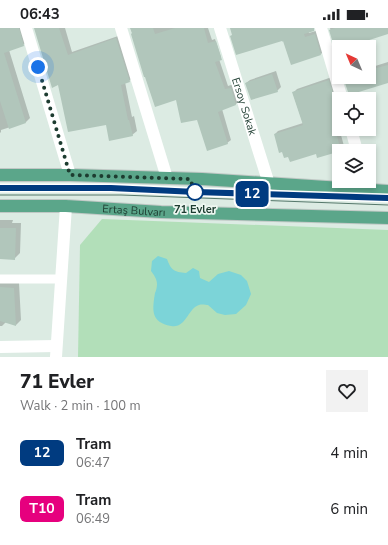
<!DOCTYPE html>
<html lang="en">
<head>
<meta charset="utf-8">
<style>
  :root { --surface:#fff; --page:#f2f2f2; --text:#202124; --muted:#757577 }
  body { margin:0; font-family:"Nunito Sans",sans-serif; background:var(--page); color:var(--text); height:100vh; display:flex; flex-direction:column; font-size:15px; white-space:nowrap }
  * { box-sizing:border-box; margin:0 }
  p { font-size:13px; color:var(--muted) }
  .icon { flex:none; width:22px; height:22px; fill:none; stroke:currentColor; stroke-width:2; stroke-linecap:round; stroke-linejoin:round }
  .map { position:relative; height:329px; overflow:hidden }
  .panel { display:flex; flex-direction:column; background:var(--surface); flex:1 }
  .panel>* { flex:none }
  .badge { padding:0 8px; border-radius:6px; font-size:14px; line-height:26px }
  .needle { width:26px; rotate:316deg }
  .tools { position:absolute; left:332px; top:12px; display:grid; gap:8px }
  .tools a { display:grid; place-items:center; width:44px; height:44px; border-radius:0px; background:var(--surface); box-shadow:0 2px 6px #0003; font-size:20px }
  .you { position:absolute; width:20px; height:20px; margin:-10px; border:3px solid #fff; border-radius:50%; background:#1a73e8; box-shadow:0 0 0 6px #1a73e833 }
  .map>.badge { position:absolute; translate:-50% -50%; box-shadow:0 0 0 2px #fff }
  .round { display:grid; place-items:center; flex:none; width:42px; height:42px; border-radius:0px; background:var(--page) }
  .head { display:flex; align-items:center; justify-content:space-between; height:68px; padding:0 20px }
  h1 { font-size:19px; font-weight:800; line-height:30px }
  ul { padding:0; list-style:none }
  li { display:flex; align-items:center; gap:12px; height:56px; padding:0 20px }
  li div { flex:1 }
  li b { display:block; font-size:15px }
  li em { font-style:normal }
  li .badge { min-width:44px; font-weight:700; text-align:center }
  .status { display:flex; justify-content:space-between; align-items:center; height:28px; padding:0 20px; background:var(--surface); direction:ltr }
  .status svg { height:11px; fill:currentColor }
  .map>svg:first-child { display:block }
  .green { fill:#b2dfb9 }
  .water { fill:#7cd4d8 }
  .shadow { fill:#0003 }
  .building { fill:#b1c6bb }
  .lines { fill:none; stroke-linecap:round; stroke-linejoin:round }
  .primary-casing { stroke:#c0c8c5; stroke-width:14 }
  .lane { stroke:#fff; stroke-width:9 }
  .street { stroke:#fff; stroke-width:12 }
  .primary { stroke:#5ba68a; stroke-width:12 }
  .tram { stroke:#56786b; stroke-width:1 }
  .line-casing { stroke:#fff; stroke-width:9 }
  .line { stroke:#003b80; stroke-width:6 }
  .walk { stroke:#1d3c30; stroke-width:4; stroke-dasharray:0 7.2 }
  .stop-dot { fill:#fff; stroke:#003b80; stroke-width:2 }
  .labels { text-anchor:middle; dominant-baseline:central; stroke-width:3.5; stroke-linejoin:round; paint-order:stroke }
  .street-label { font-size:11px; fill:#1d3c30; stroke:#edf7f1 }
  .stop-label { font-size:11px; font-weight:bold; fill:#1d3c30; stroke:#edf7f1 }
</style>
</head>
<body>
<div class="status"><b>06:43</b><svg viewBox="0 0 49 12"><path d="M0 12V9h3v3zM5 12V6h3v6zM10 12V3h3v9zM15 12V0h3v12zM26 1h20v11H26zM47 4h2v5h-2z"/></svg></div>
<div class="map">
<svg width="388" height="329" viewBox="0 0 388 329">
  <rect width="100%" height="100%" fill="#dcebe3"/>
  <!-- green -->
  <path class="green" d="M102,191L388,202V329H78L80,217Z"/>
  <!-- water -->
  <path class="water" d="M158,228L167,231C171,242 174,244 186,245L193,240L199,243L200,250L209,254L218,246L229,243L241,247L247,253L251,266L246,277L236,286L225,287L217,285L208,277C206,277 202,276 199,277C188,280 186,301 171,298C151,294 152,283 155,265C156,263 157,259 157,256C157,251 154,247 151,243L152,233Z"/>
  <!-- shadow -->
  <path class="shadow" d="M0,0H23L27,13L23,17L9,22L30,90L26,94L1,102V104L0,105Z
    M35,0H65L72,24L121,7L133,49L129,53L125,54L132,89L134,88L137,103L132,107L107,96L59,56Z
    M131,0H208L212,12L215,11L221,29L219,31L228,58L234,56L239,72L236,76L222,81L231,112L227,115L198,90L177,71L132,5Z
    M231,0H307L309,5L319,2L325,22L321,26L284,12Z
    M330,0H388V5L363,12L366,19H339V31Z
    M369,30L372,39L388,34V54L344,49H369Z
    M276,43L281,59L277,63L246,55L250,52Z
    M332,49L337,67L334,70L331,71L344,118L341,122L317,124L275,106L278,103L303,95L293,65L297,61Z
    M0,192H13L12,195H21L20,225L14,231L0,230Z
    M0,254L19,255L21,292L16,297L6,294L2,298H0Z"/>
  <!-- building -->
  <path class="building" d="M0,0H19L24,18L4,25L26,95L9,101L0,73Z
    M34,0H59L68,27L116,10L130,54L121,57L128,92H129L133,108L109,113L106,97L68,104L58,57L52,60Z
    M130,0H153L155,6L175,0H204L208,15L216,13L222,32L215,34L225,61L231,60L236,77L218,84L228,116L207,123L197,92L181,95L176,72L155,79L145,49H144L131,6L132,5Z
    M230,0H314V3L304,6L305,9L315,6L321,27L291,37L283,13L282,14V13L236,27L230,8L232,7Z
    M335,0H388V6L360,15L361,19H339V20L335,22L329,2Z
    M388,37V55L349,67L343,49H369V42Z
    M272,46L278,64L251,72L245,55Z
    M329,52L335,73L337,76L339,78V92L333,93L341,123L317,130L316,126L290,134L288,129L284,130L282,124L279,125L274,106L303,97L292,64Z
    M0,200H16L15,232L0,231Z
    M0,259L14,260L16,298L0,293Z"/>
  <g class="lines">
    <defs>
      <g id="primary">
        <path d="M0,147H70L202,151L388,163"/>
        <path id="s2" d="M0,178H66L161,184L388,190"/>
      </g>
    </defs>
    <!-- primary casing -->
    <use href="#primary" class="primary-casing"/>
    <!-- lane -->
    <path class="lane" d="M0,251H61"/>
    <!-- street -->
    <g class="street">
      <path d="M26,0L70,147"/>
      <path d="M121,0L167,150"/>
      <path id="s1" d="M220,0L269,156"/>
      <path d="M321,0L342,71"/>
      <path d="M351,101L357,123"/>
      <path d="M0,319L56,318"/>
      <path d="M56,329L66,178"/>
    </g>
    <!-- primary -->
    <use href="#primary" class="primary"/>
    <!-- tram -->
    <path class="tram" d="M0,160H111L195,164L388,170
      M0,167H121L388,177"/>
  </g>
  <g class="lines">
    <defs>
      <path id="line" d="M0,160H111L196,164L388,170"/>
    </defs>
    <!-- line casing -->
    <use href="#line" class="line-casing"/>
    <!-- line -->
    <use href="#line" class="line"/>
    <!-- walk -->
    <path class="walk" d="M38,39L70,147L190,151L195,164"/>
  </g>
  <!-- markers -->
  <circle class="stop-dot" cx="195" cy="164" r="8"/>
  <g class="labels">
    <!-- street labels -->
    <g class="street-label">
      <text stroke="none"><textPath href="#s1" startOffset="82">Ersoy Sokak</textPath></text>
      <text stroke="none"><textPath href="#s2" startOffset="134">Ertaş Bulvarı</textPath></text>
    </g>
    <!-- stop labels -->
    <g class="stop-label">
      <text x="195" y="181">71 Evler</text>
    </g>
  </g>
</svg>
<div class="tools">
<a><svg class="needle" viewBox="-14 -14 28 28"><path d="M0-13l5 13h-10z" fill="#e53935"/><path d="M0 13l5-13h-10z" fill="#757577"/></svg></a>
<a><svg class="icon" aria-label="locate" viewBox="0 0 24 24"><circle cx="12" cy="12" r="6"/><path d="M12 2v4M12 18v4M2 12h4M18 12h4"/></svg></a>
<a><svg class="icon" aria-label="layers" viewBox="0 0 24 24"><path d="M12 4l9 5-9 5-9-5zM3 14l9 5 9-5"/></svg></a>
</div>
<div class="you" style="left:38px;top:39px"></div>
<b class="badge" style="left:252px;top:166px;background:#003b80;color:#fff">12</b>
</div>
<section class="panel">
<div class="head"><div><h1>71 Evler</h1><p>Walk · 2 min · 100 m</p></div><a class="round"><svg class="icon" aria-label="heart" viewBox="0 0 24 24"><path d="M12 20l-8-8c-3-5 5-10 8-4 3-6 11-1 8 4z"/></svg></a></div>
<ul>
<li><span class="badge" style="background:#003b80;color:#fff">12</span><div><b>Tram</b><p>06:47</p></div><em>4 min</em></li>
<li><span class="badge" style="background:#e6007e;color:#fff">T10</span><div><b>Tram</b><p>06:49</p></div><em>6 min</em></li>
</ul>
</section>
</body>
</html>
